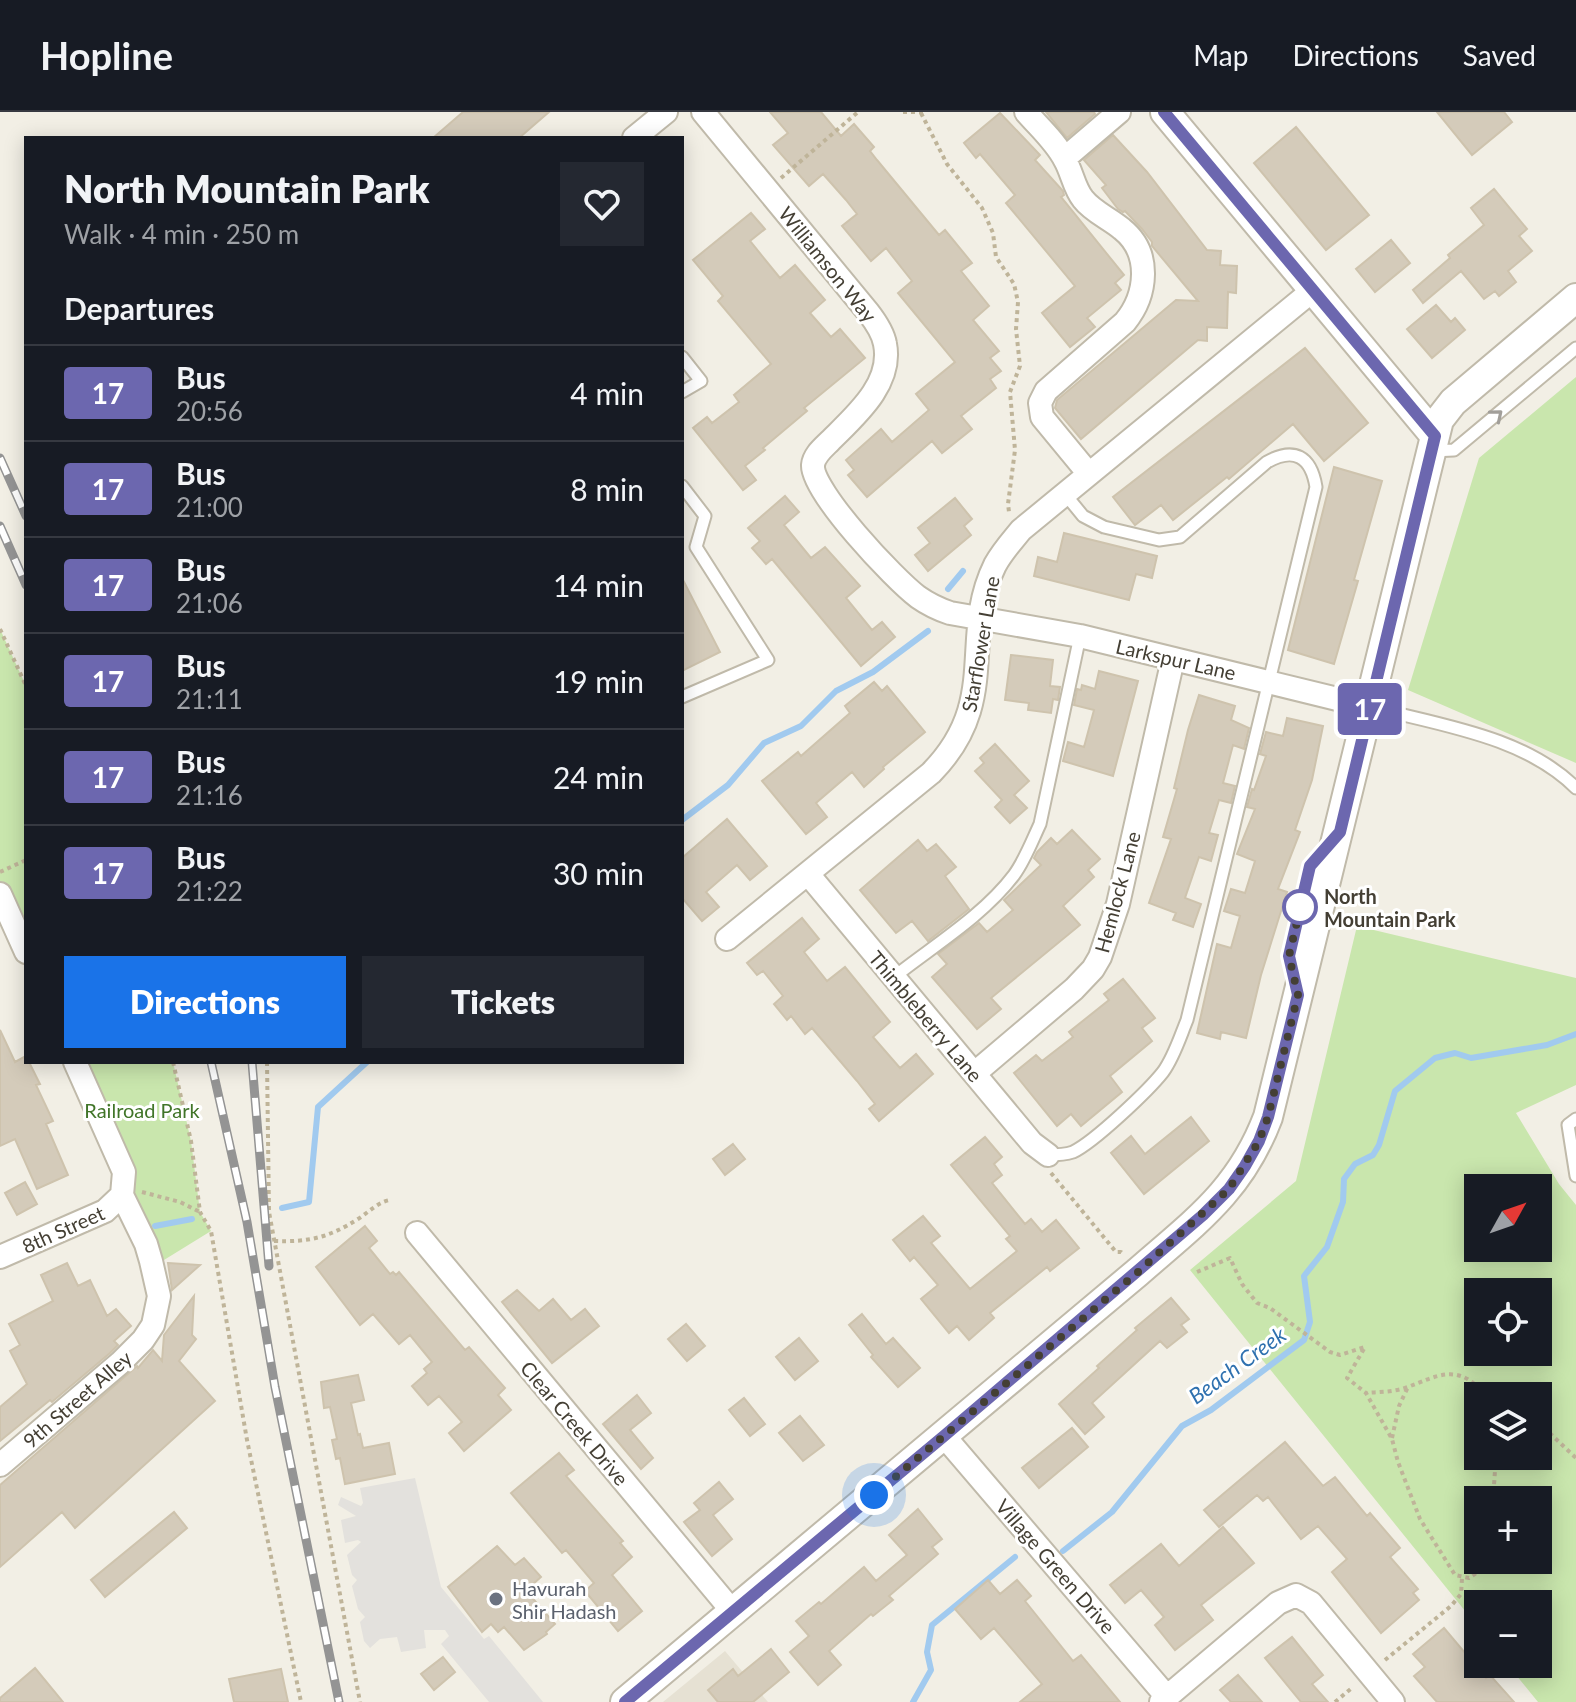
<!DOCTYPE html>
<html lang="en">
<head>
<meta charset="utf-8">
<style>
  :root { --surface:#171b24; --page:#242831; --text:#f1f3f6; --muted:#9ea1a6; --line:#363941; --accent:#1a73e8 }
  body { margin:0; font-family:Lato,sans-serif; background:var(--page); color:var(--text); height:100vh; display:flex; flex-direction:column; font-size:30px; white-space:nowrap }
  * { box-sizing:border-box; margin:0 }
  p { font-size:26px; color:var(--muted) }
  .icon { flex:none; width:44px; height:44px; fill:none; stroke:currentColor; stroke-width:2; stroke-linecap:round; stroke-linejoin:round }
  .map { position:relative; flex:1; overflow:hidden }
  .drawer { position:absolute; left:24px; top:24px; width:660px; height:928px; display:flex; flex-direction:column; background:var(--surface); border-radius:0px; box-shadow:0 4px 20px #0003 }
  .drawer>* { flex:none }
  .badge { padding:0 16px; border-radius:6px; font-size:28px; line-height:52px }
  .needle { width:52px; rotate:50deg }
  .buttons { position:absolute; left:1464px; top:1062px; display:grid; gap:16px }
  .buttons a { display:grid; place-items:center; width:88px; height:88px; border-radius:0px; background:var(--surface); box-shadow:0 4px 20px #0003; font-size:40px }
  .you { position:absolute; width:40px; height:40px; margin:-20px; border:6px solid #fff; border-radius:50%; background:#1a73e8; box-shadow:0 0 0 12px #1a73e833 }
  .map>.badge { position:absolute; translate:-50% -50%; box-shadow:0 0 0 4px #fff }
  h2 { padding:0 40px; font-size:30px; line-height:72px }
  .round { display:grid; place-items:center; flex:none; width:84px; height:84px; border-radius:0px; background:var(--page) }
  .headline { display:flex; align-items:center; justify-content:space-between; height:136px; padding:0 40px }
  h1 { font-size:38px; font-weight:800; line-height:60px }
  .button { display:flex; gap:16px; margin-top:auto; padding:16px 40px }
  .button a { flex:1; height:92px; border-radius:0px; background:var(--accent); color:#fff; font-size:32px; font-weight:800; line-height:92px; text-align:center }
  .button a+a { background:var(--page); color:var(--text) }
  ul { padding:0; list-style:none }
  li { display:flex; align-items:center; gap:24px; height:96px; padding:0 40px; border-top:2px solid var(--line) }
  li div { flex:1 }
  li b { display:block; font-size:30px }
  li em { font-style:normal }
  li .badge { min-width:88px; font-weight:700; text-align:center }
  header { display:flex; align-items:center; gap:48px; box-sizing:border-box; height:112px; padding:0 40px; background:var(--surface); border-bottom:2px solid var(--line) }
  header strong { font-size:38px }
  nav { display:flex; gap:44px; margin-inline-start:auto; font-size:28px }
  .map>svg:first-child { display:block }
  .residential { fill:#e6e1d3 }
  .green { fill:#c9e6ad; fill-rule:evenodd }
  .parking { fill:#e3e1dd }
  .lines { fill:none; stroke-linecap:round; stroke-linejoin:round }
  .stream { stroke:#a1caef; stroke-width:6 }
  .building { fill:#d4cbba; stroke:#cec3ad; stroke-width:2 }
  .service-casing { stroke:#c0baaa; stroke-width:15 }
  .minor-casing { stroke:#c0baaa; stroke-width:26 }
  .tertiary-casing { stroke:#c0baaa; stroke-width:32 }
  .path { stroke:#bfb499; stroke-width:4; stroke-dasharray:4 4; stroke-linecap:butt }
  .service { stroke:#fff; stroke-width:11 }
  .minor { stroke:#fff; stroke-width:22 }
  .tertiary { stroke:#fff; stroke-width:28 }
  .rail-casing { stroke:#949494; stroke-width:9 }
  .rail { stroke:#fff; stroke-width:6; stroke-dasharray:18; stroke-linecap:butt }
  .oneway { stroke:#a29f9a }
  .line-casing { stroke:#fff; stroke-width:18 }
  .line { stroke:#6c67af; stroke-width:12 }
  .walk { stroke:#443f34; stroke-width:8; stroke-dasharray:0 14.4 }
  .stop-dot { fill:#fff; stroke:#6c67af; stroke-width:4 }
  .worship-dot { fill:#6b7280; stroke:#fff; stroke-width:3 }
  .labels { text-anchor:middle; dominant-baseline:central; stroke-width:6; stroke-linejoin:round; paint-order:stroke }
  .street-label { font-size:20px; fill:#443f34; stroke:#fff }
  .stop-label { font-size:20px; font-weight:bold; fill:#443f34; stroke:#fff; text-anchor:start }
  .park-label { font-size:20px; fill:#417529; stroke:#fff }
  .worship-label { font-size:20px; fill:#5b616d; stroke:#fff; text-anchor:start }
  .water-label { font-size:22px; font-style:italic; fill:#2f71af; stroke:#fff }
</style>
</head>
<body>
<header>
<strong>Hopline</strong>
<nav><a>Map</a><a>Directions</a><a>Saved</a></nav>
</header>
<div class="map">
<svg width="1576" height="1590" viewBox="0 0 1576 1590">
  <rect width="100%" height="100%" fill="#f2efe5"/>
  <!-- residential -->
  <path class="residential" d="M725,1539L768,1590H663Z"/>
  <!-- green -->
  <path class="green" d="M1576,265V651L1408,578L1479,346Z
    M0,517L26,574V840L0,782Z
    M1357,814L1576,866V973L1516,1001L1559,1072L1576,1093V1590H1538L1507,1552H1538V1492H1478V1515L1190,1158L1296,1069ZM1478,1076H1538V1136H1478ZM1478,1180H1538V1240H1478ZM1478,1284H1538V1344H1478ZM1478,1388H1538V1448H1478Z
    M75,950H173L191,1029L200,1100L211,1119L164,1148Z"/>
  <!-- parking -->
  <path class="parking" d="M415,1366L441,1475L484,1527L489,1524L543,1590H489L441,1532L449,1524L445,1518H424L426,1536L401,1540L397,1525L380,1527L370,1536L364,1529L360,1510L365,1505L358,1497L352,1474L357,1468L352,1463L347,1443L361,1430L358,1428L345,1431L341,1408L356,1404L338,1393L341,1385L361,1394L363,1391L360,1376Z"/>
  <g class="lines">
    <!-- stream -->
    <path class="stream" d="M948,477L963,459
      M682,708L728,673L764,631L801,614L836,579L873,560L928,519
      M282,1096L309,1090L318,995L367,950
      M155,1114L192,1107
      M1063,1439L1112,1400L1182,1314L1211,1298L1304,1228L1310,1210L1304,1164L1327,1135L1343,1090L1344,1067L1355,1052L1373,1043L1379,1033L1395,979L1435,946L1455,941L1471,946L1547,933L1576,922
      M913,1590L931,1558L927,1540L932,1513L1015,1445"/>
  </g>
  <!-- building -->
  <path class="building" d="M463,0H549L519,26H433Z
    M770,0H821L841,24L854,12L874,35L870,39L877,48L939,123L945,118L972,151L961,159L989,194L973,208L999,239L990,246L1001,259L990,267L996,276L961,304L972,317L942,341L932,329L867,385L848,363L854,358L846,348L881,317L892,330L929,298L916,282L955,250L898,181L912,169L886,136L871,149L842,114L857,102L846,88L823,62L809,74L773,33L788,21Z
    M1046,0H1094L1095,2L1067,26Z
    M1437,0H1504L1512,10L1472,43Z
    M1000,1L1040,43L1035,48L1063,79L1064,83L1061,85L1124,163L1115,171L1121,178L1087,206L1095,215L1070,235L1042,201L1075,174L1006,91L1015,83L980,42L976,46L964,31Z
    M1296,15L1369,103L1326,138L1254,51Z
    M1113,23L1147,60L1207,138L1221,139L1220,153L1237,154L1236,181L1228,180L1227,216L1207,215V229L1198,228L1081,327L1055,296L1057,288L1176,188L1198,189L1152,134V130L1142,117L1125,99L1123,100L1118,97L1102,76L1106,73L1084,48Z
    M1494,77L1527,117L1519,124L1532,139L1508,159L1516,170L1499,184L1495,179L1484,187L1461,159L1423,191L1413,178L1450,146L1448,143L1484,113L1471,96Z
    M751,101L765,117L750,129L780,166L795,153L825,188L810,201L831,225L840,217L865,246L804,296L807,299L763,336L765,338L745,354L756,368L743,378L693,316L707,305L712,311L739,290L734,283L771,252L718,189L723,184L693,148Z
    M1391,128L1410,151L1375,180L1356,157Z
    M1436,193L1451,210L1455,206L1465,218L1432,246L1407,217Z
    M1305,236L1368,311L1324,349L1293,312L1229,367L1227,365L1173,408L1161,393L1135,413L1113,385Z
    M1334,355L1382,369L1354,468L1358,469L1334,552L1288,538Z
    M785,384L799,400L784,413L811,446L825,435L860,474L846,486L872,518L882,510L895,525L861,554L772,447L766,452L752,436L760,429L748,416Z
    M955,386L972,407L964,414L971,423L928,459L915,443L930,431L918,416Z
    M1064,421L1157,444L1152,466L1136,462L1129,488L1034,464L1038,445L1057,450Z
    M682,466L720,540L682,559Z
    M1011,543L1053,548L1050,574L1060,575L1058,588L1053,587L1051,601L1028,598L1029,591L1005,588Z
    M1099,559L1138,569L1113,664L1063,649L1068,630L1084,635L1094,598L1074,593L1077,577L1081,578L1082,573L1095,577Z
    M874,570L882,579L887,574L925,620L883,655L884,657L864,675L852,660L816,691L827,705L806,722L762,669L798,640L801,644L850,601L845,594Z
    M1199,583L1235,594L1231,608L1249,616L1244,637L1233,633L1223,671L1235,674L1231,691L1219,688L1209,721L1218,723L1211,749L1199,745L1185,786L1201,792L1193,815L1173,808L1176,801L1149,791L1171,727L1163,725L1177,677L1174,676L1188,618Z
    M1287,606L1323,614L1312,668L1295,718L1300,720L1278,777L1287,780L1261,863L1246,926L1221,920L1220,927L1197,921L1217,832L1231,836L1240,804L1224,799L1231,777L1245,781L1255,749L1237,742L1255,697L1247,695L1252,677L1254,678L1266,644L1260,642L1266,620L1283,624Z
    M995,632L1029,669L1014,683L1027,696L1010,711L995,695L1002,688L975,659L984,651L980,646Z
    M727,707L767,754L750,768L737,753L706,780L719,795L702,809L682,786V746Z
    M1072,718L1100,747L1088,758L1094,765L1063,794L1080,813L991,886L1001,897L977,917L932,865L947,852L938,842L979,811L987,820L1013,798L1004,788L1041,753L1034,746L1037,740L1051,726L1057,732Z
    M918,728L927,739L936,732L956,755L945,764L969,797L928,829L912,809L896,821L860,778Z
    M802,806L819,827L804,840L827,869L845,855L890,910L873,925L900,956L916,942L933,962L879,1009L869,997L875,992L857,969L812,916L805,922L791,904L787,908L774,892L783,884L763,859L757,863L747,851Z
    M1123,867L1155,906L1142,916L1152,929L1110,964L1122,980L1081,1014L1071,1002L1057,1014L1014,961L1036,943L1042,949L1073,925L1069,920L1109,888L1104,882Z
    M0,918L15,950L26,944V950H29L40,972L36,973L53,1009L46,1012L68,1063L37,1077L15,1027L0,1034Z
    M1191,1005L1209,1029L1144,1082L1111,1041L1131,1024L1145,1042Z
    M985,1025L1002,1045L994,1052L1002,1063L992,1071L1025,1112L1031,1107L1042,1120L1056,1108L1079,1136L1050,1159L1047,1155L990,1201L994,1206L969,1228L957,1214L949,1221L921,1187L938,1173L914,1145L910,1149L893,1128L923,1104L940,1124L931,1131L970,1177L1017,1139L1006,1127L1010,1124L951,1053Z
    M733,1032L745,1047L725,1063L713,1047Z
    M25,1070L37,1092L17,1103L5,1081Z
    M365,1114L377,1129L369,1136L390,1162L393,1160L396,1163L399,1160L465,1238L469,1235L505,1276L498,1283L511,1298L464,1339L449,1321L462,1310L439,1284L428,1293L412,1274L427,1261L424,1257L432,1250L410,1223L399,1232L373,1202L360,1213L316,1155Z
    M67,1151L78,1174L90,1168L107,1204L116,1197L131,1214L114,1229L118,1233L110,1241L52,1290L50,1288L0,1329V1295L27,1272L10,1239L20,1233L9,1212L53,1189L41,1163Z
    M168,1151L200,1153L172,1178Z
    M517,1178L539,1199L553,1187L571,1208L585,1197L599,1214L552,1251L502,1190Z
    M194,1184L192,1223L196,1227L179,1249L215,1289L75,1416L62,1400L0,1455V1373L137,1254L138,1256L153,1238L162,1249L164,1223Z
    M1171,1186L1189,1207L1181,1213L1187,1220L1167,1236L1160,1229L1092,1291L1104,1305L1085,1322L1059,1292L1099,1256L1097,1254L1137,1218L1135,1216Z
    M862,1202L886,1232L893,1226L920,1256L898,1275L871,1245L873,1243L849,1213Z
    M686,1212L705,1234L687,1249L668,1227Z
    M799,1226L818,1249L795,1268L776,1245Z
    M358,1263L364,1288L351,1291L358,1323L360,1322L363,1336L389,1331L395,1362L345,1372L340,1346L336,1347L332,1328L337,1327L330,1295L324,1296L321,1270Z
    M637,1283L651,1301L630,1318L653,1346L641,1357L603,1312Z
    M744,1286L765,1312L750,1324L729,1298Z
    M800,1304L824,1333L803,1349L779,1321Z
    M1072,1316L1088,1335L1039,1376L1022,1356Z
    M1285,1330L1323,1374L1335,1365L1367,1404L1370,1401L1400,1436L1390,1445L1418,1477L1413,1481L1419,1488L1381,1521L1332,1460L1347,1447L1318,1414L1301,1427L1268,1385L1263,1389L1257,1383L1219,1415L1204,1398Z
    M559,1341L574,1358L566,1364L623,1429L620,1431L632,1445L612,1463L642,1499L618,1519L585,1479L594,1471L566,1438L562,1441L511,1381Z
    M719,1370L733,1387L713,1403L732,1427L712,1444L684,1410L700,1398L694,1391Z
    M918,1397L942,1427L932,1435L938,1442L889,1484L893,1488L873,1504L871,1502L829,1539L841,1553L818,1573L790,1540L809,1524L796,1509L819,1490L821,1492L864,1455L876,1469L907,1443L889,1423Z
    M174,1400L187,1416L105,1485L91,1468Z
    M1223,1415L1254,1451L1201,1493L1213,1508L1175,1538L1155,1513L1164,1505L1141,1478L1125,1491L1110,1473L1161,1432L1179,1454Z
    M497,1434L515,1453L524,1446L541,1465L532,1473L534,1476L528,1481L555,1512L546,1520L547,1522L524,1538L504,1515L498,1520L491,1512L482,1520L448,1475Z
    M988,1468L1000,1482L1017,1468L1031,1484L1025,1489L1073,1549L1081,1543L1120,1590H1020L1042,1572L994,1516L981,1527L955,1497Z
    M1444,1516L1486,1566L1490,1563L1514,1590H1437L1414,1564L1425,1555L1413,1542Z
    M1292,1525L1323,1563L1312,1572L1328,1590H1301L1265,1546Z
    M771,1537L789,1560L753,1590H718L708,1578L733,1557L738,1564Z
    M443,1545L455,1560L434,1578L421,1562Z
    M35,1556L63,1590H0V1586Z
    M281,1557L288,1590H234L229,1567Z
    M1238,1563L1262,1590H1231L1220,1578Z"/>
  <g class="lines">
    <defs>
      <path id="service" d="M682,245L701,269L682,280
        M1432,339L1454,338L1576,236
        M682,374L705,404L696,435L768,548L682,585
        M1371,595C1439,613 1524,624 1576,676
        M894,865C933,834 983,804 1014,763C1025,748 1032,729 1040,712L1080,524
        M1294,865L1289,844L1310,754L1326,735
        M1576,1007L1568,1013L1576,1064
        M1048,1043C1057,1043 1064,1043 1073,1040C1094,1030 1148,979 1163,960C1174,945 1180,925 1187,908L1316,375C1311,344 1294,335 1267,350L1180,425L1159,428L1104,415L1083,404L1065,382"/>
      <path id="minor" d="M703,0L868,200C875,209 883,220 885,232C893,272 855,304 830,329C823,336 814,343 813,353C811,379 895,468 918,485C928,492 938,497 950,501L1080,524L1370,595
        M1026,0C1039,15 1056,30 1065,48C1072,60 1074,76 1083,87C1093,100 1109,106 1122,117C1152,141 1147,183 1125,210L1046,279L1040,291L1042,305L1089,362
        M634,26L666,0
        M1065,46L1119,0
        M808,762L1032,1031L1048,1043
        M0,782L26,840
        M727,827L931,661C1002,589 959,526 995,453C1002,440 1012,429 1021,418L1312,179
        M975,961L1074,877L1093,857L1100,845L1118,792L1173,547
        M417,1121L733,1500
        M0,1145L105,1099L122,1083L124,1060L75,950
        M944,1324L1167,1585
        M0,1353L120,1251L143,1228L153,1213L159,1184L151,1149L146,1132L122,1083
        M1161,1590L1278,1491L1296,1483L1311,1491L1393,1590"/>
      <path id="tertiary" d="M1165,0L1435,324
        M625,1590L1138,1160C1195,1110 1240,1079 1268,1005L1439,308L1453,290L1576,186"/>
    </defs>
    <!-- service casing -->
    <use href="#service" class="service-casing"/>
    <!-- minor casing -->
    <use href="#minor" class="minor-casing"/>
    <!-- tertiary casing -->
    <use href="#tertiary" class="tertiary-casing"/>
    <!-- path -->
    <path class="path" d="M903,0H927
      M921,1L947,52L982,96L993,121L996,145L1014,172L1018,190L1016,217L1020,254L1010,280L1015,338L1008,392L1009,400
      M781,66L858,0
      M0,517L26,574
      M0,760L26,748
      M173,950L191,1029L200,1100L211,1119L247,1328L301,1590
      M267,950L269,1100L360,1590
      M1051,1061L1116,1140H1121L1123,1142
      M142,1080L180,1090L200,1100
      M274,1129C309,1130 328,1126 358,1107C369,1100 378,1090 390,1088
      M1197,1160L1230,1146L1242,1172L1257,1191L1270,1196L1330,1240L1340,1243L1365,1235L1347,1266L1366,1281
      M1538,1310L1576,1346
      M1392,1326L1399,1294L1408,1275
      M1493,1388L1496,1344
      M1484,1448L1478,1460L1469,1466L1455,1463L1420,1407L1398,1350L1392,1327L1366,1281C1379,1280 1392,1280 1405,1276C1438,1264 1458,1249 1486,1284
      M1385,1548L1451,1494L1461,1482L1462,1466
      M1335,1590L1353,1575"/>
    <!-- service -->
    <use href="#service" class="service"/>
    <!-- minor -->
    <use href="#minor" class="minor"/>
    <!-- tertiary -->
    <use href="#tertiary" class="tertiary"/>
    <defs>
      <path id="rail" d="M0,346L26,404
        M0,414L26,473
        M211,950L247,1110L275,1275L339,1590
        M252,950L269,1154"/>
    </defs>
    <!-- rail casing -->
    <use href="#rail" class="rail-casing"/>
    <!-- rail -->
    <use href="#rail" class="rail"/>
  </g>
  <!-- one-way arrows -->
  <defs><path id="oneway-chevron" d="M-2-3.5L2.5 0L-2 3.5" fill="none" stroke-width="1.6" stroke-linecap="round" stroke-linejoin="round" transform="scale(2)"/></defs>
  <use class="oneway" href="#oneway-chevron" transform="translate(1497 303) rotate(-40)"/>
  <g class="lines">
    <defs>
      <path id="line" d="M625,1590L944,1324L1203,1103L1229,1077L1245,1054L1259,1029L1268,1005L1298,883L1289,844L1310,754L1340,720L1435,324L1164,0"/>
    </defs>
    <!-- line casing -->
    <use href="#line" class="line-casing"/>
    <!-- line -->
    <use href="#line" class="line"/>
    <!-- walk -->
    <path class="walk" d="M874,1383L1138,1160L1229,1077L1259,1029L1268,1005L1298,883L1289,844L1303,784L1300,795"/>
  </g>
  <!-- markers -->
  <circle class="stop-dot" cx="1300" cy="795" r="16"/>
  <circle class="worship-dot" cx="496" cy="1487" r="8"/>
  <g class="labels">
    <!-- street labels -->
    <g class="street-label">
      <text transform="translate(828 152) rotate(51)">Williamson Way</text>
      <text transform="translate(980 532) rotate(-80)">Starflower Lane</text>
      <text transform="translate(1176 547) rotate(13)">Larkspur Lane</text>
      <text transform="translate(1117 780) rotate(-75)">Hemlock Lane</text>
      <text transform="translate(926 904) rotate(50)">Thimbleberry Lane</text>
      <text transform="translate(63 1117) rotate(-24)">8th Street</text>
      <text transform="translate(77 1287) rotate(-41)">9th Street Alley</text>
      <text transform="translate(575 1311) rotate(50)">Clear Creek Drive</text>
      <text transform="translate(1056 1454) rotate(49)">Village Green Drive</text>
    </g>
    <!-- stop labels -->
    <g class="stop-label">
      <text x="1324" y="784">North<tspan x="1324" dy="23">Mountain Park</tspan></text>
    </g>
    <!-- park labels -->
    <g class="park-label">
      <text x="142" y="998">Railroad Park</text>
    </g>
    <!-- worship labels -->
    <g class="worship-label">
      <text x="512" y="1476">Havurah<tspan x="512" dy="23">Shir Hadash</tspan></text>
    </g>
    <!-- water labels -->
    <g class="water-label">
      <text transform="translate(1237 1253) rotate(-36)">Beach Creek</text>
    </g>
  </g>
</svg>
<div class="buttons">
<a><svg class="needle" viewBox="-14 -14 28 28"><path d="M0-13l5 13h-10z" fill="#e53935"/><path d="M0 13l5-13h-10z" fill="#9ea1a6"/></svg></a>
<a><svg class="icon" aria-label="locate" viewBox="0 0 24 24"><circle cx="12" cy="12" r="6"/><path d="M12 2v4M12 18v4M2 12h4M18 12h4"/></svg></a>
<a><svg class="icon" aria-label="layers" viewBox="0 0 24 24"><path d="M12 4l9 5-9 5-9-5zM3 14l9 5 9-5"/></svg></a>
<a>+</a>
<a>−</a>
</div>
<div class="you" style="left:874px;top:1383px"></div>
<b class="badge" style="left:1370px;top:597px;background:#6c67af;color:#fff">17</b>
<section class="drawer">
<div class="headline"><div><h1>North Mountain Park</h1><p>Walk · 4 min · 250 m</p></div><a class="round"><svg class="icon" aria-label="heart" viewBox="0 0 24 24"><path d="M12 20l-8-8c-3-5 5-10 8-4 3-6 11-1 8 4z"/></svg></a></div>
<h2>Departures</h2>
<ul>
<li><span class="badge" style="background:#6c67af;color:#fff">17</span><div><b>Bus</b><p>20:56</p></div><em>4 min</em></li>
<li><span class="badge" style="background:#6c67af;color:#fff">17</span><div><b>Bus</b><p>21:00</p></div><em>8 min</em></li>
<li><span class="badge" style="background:#6c67af;color:#fff">17</span><div><b>Bus</b><p>21:06</p></div><em>14 min</em></li>
<li><span class="badge" style="background:#6c67af;color:#fff">17</span><div><b>Bus</b><p>21:11</p></div><em>19 min</em></li>
<li><span class="badge" style="background:#6c67af;color:#fff">17</span><div><b>Bus</b><p>21:16</p></div><em>24 min</em></li>
<li><span class="badge" style="background:#6c67af;color:#fff">17</span><div><b>Bus</b><p>21:22</p></div><em>30 min</em></li>
</ul>
<div class="button"><a>Directions</a><a>Tickets</a></div>
</section>
</div>
</body>
</html>
